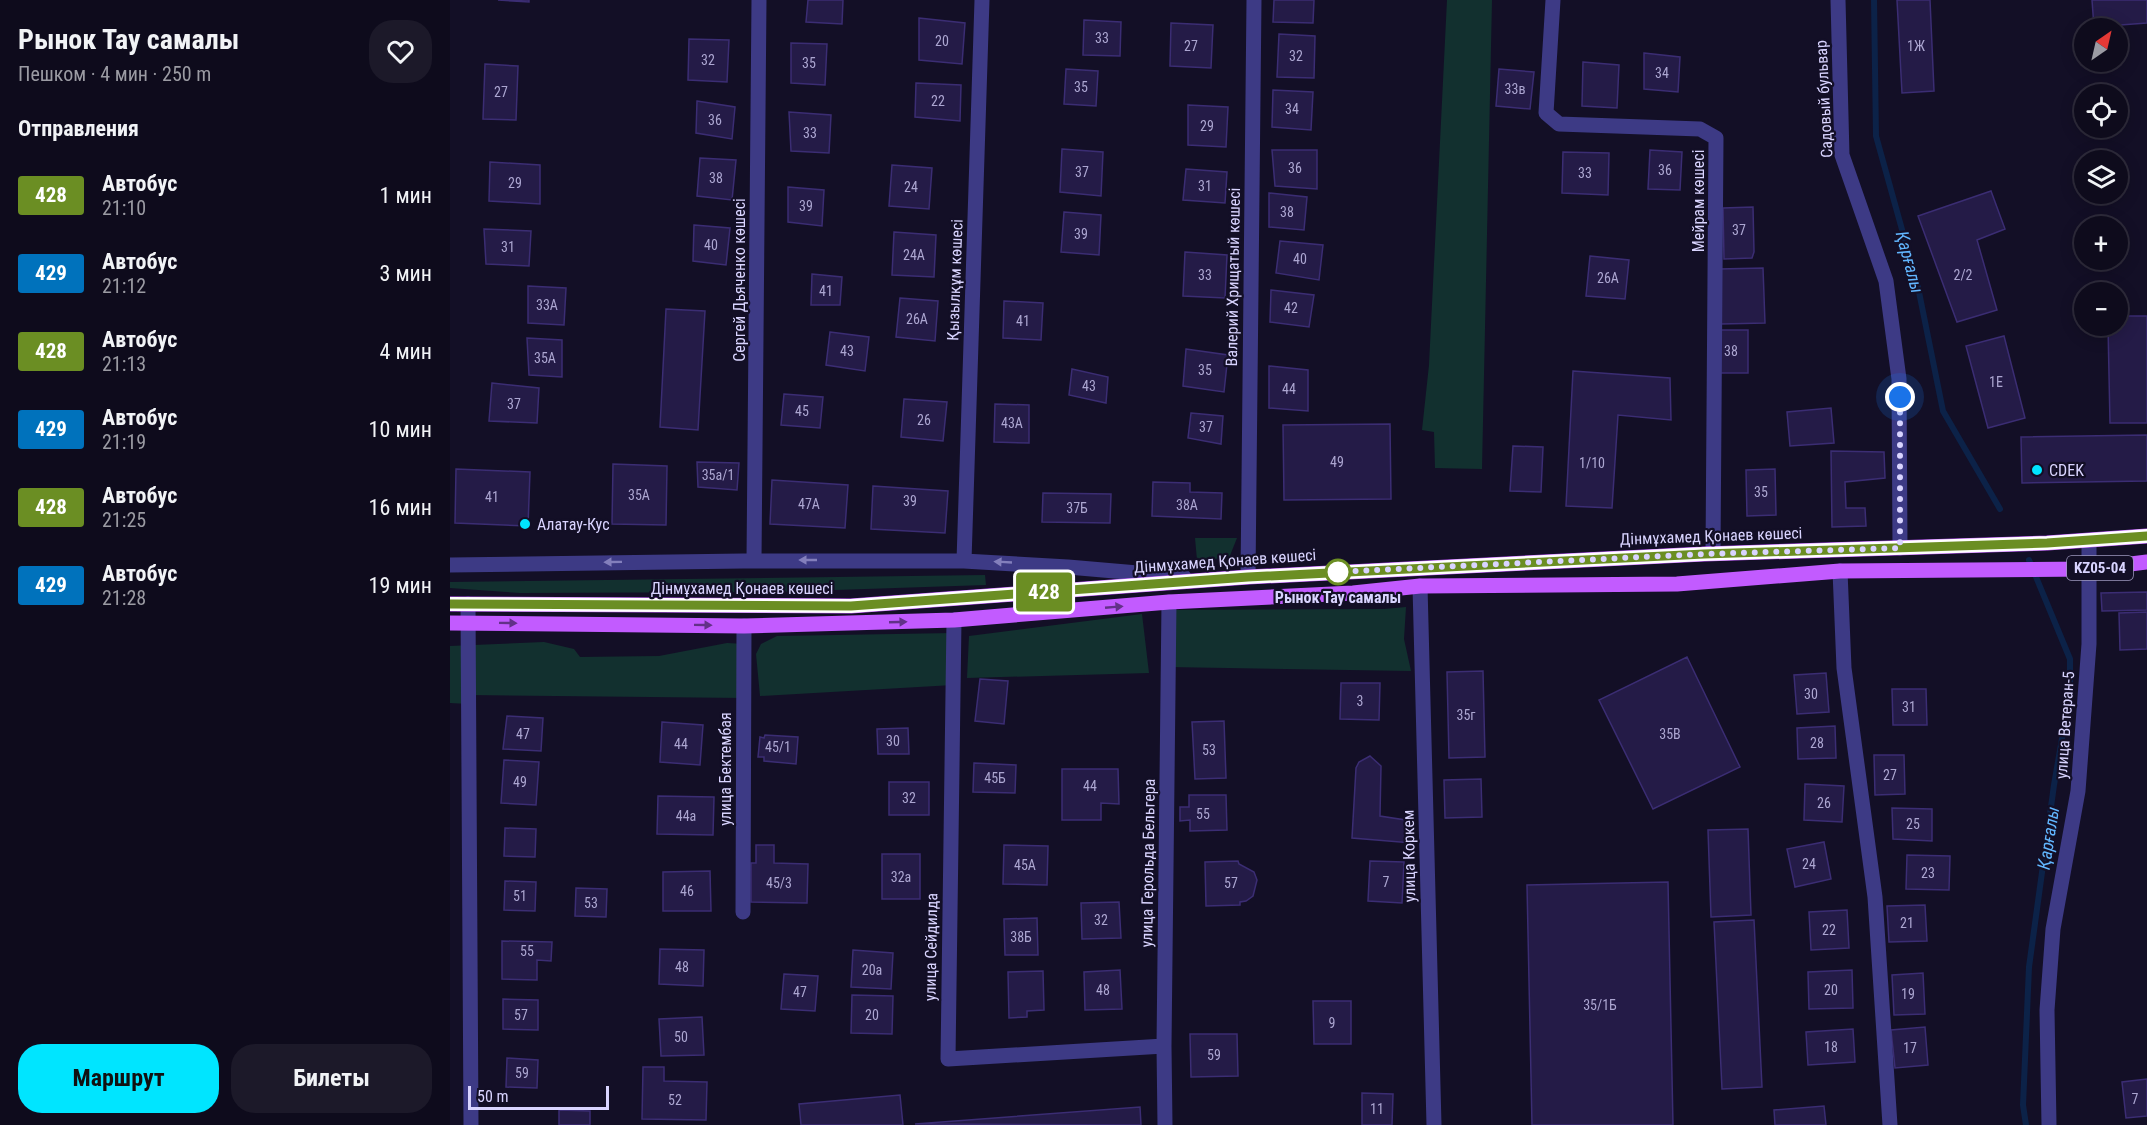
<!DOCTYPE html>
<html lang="ru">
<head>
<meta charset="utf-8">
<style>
  :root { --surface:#0e0b1c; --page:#1c1929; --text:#f1f3f6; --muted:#9b9ba3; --line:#2e2b3b; --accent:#00e5ff }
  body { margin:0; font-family:"Roboto Condensed",sans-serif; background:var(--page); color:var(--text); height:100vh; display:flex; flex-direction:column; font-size:22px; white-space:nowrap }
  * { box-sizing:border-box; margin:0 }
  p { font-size:20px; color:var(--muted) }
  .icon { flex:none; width:33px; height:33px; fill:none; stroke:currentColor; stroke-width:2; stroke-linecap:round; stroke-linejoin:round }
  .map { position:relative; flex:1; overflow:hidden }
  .details { display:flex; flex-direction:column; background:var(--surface); width:450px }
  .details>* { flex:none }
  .badge { padding:0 12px; border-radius:4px; font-size:21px; line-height:39px }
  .needle { width:39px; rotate:34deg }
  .fabs { position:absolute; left:1624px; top:18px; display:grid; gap:12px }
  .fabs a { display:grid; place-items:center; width:54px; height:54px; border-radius:50%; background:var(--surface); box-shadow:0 3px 15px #0003,0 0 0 2px var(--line); font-size:30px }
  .scale { position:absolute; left:18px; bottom:15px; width:141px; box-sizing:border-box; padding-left:6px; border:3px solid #d9d4ff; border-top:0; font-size:16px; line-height:21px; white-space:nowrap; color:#d9d4ff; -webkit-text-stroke:4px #130f26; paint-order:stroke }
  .you { position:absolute; width:30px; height:30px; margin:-15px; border:4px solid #fff; border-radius:50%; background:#1a73e8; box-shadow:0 0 0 9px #1a73e833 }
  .map>.badge { position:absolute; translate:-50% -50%; box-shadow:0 0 0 3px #fff }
  h2 { padding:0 18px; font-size:22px; line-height:54px }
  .round { display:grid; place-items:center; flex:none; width:63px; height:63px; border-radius:24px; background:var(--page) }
  .summary { display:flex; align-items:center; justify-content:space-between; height:102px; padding:0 18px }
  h1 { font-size:28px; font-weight:700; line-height:45px }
  .button { display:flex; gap:12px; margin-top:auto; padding:12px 18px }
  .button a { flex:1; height:69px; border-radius:24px; background:var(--accent); color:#111; font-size:24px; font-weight:700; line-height:69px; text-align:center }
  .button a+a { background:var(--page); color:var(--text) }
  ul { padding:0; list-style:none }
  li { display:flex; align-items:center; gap:18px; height:78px; padding:0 18px }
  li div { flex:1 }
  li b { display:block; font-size:22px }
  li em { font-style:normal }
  li .badge { min-width:66px; font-weight:700; text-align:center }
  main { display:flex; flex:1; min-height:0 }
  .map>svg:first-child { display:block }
  .green { fill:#12302f }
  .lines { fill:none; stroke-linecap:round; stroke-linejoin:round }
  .stream { stroke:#0c2248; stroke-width:6 }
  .building { fill:#241b47; stroke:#3b2d73; stroke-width:1.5 }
  .minor { stroke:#3d3a85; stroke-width:15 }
  .major { stroke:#c25bff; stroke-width:15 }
  .oneway { fill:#837fbc }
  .oneway2 { fill:#623188 }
  .line-casing { stroke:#fff; stroke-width:14 }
  .line { stroke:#6b8e23; stroke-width:9 }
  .walk { stroke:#d9d4ff; stroke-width:6; stroke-dasharray:0 10.8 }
  .poi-dot { fill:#00e5ff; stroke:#130f26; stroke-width:2 }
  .stop-dot { fill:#fff; stroke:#6b8e23; stroke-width:3 }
  .labels { text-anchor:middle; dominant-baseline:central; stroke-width:4.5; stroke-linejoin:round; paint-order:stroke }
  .number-label { font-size:14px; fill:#aca6d1 }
  .shield { fill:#130f26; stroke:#9e99be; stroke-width:1.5 }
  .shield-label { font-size:15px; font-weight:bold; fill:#d9d4ff }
  .street-label { font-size:16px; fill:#d9d4ff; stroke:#130f26 }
  .poi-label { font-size:16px; fill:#d9d4ff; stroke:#130f26; text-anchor:start }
  .stop-label { font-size:16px; font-weight:bold; fill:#d9d4ff; stroke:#130f26 }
  .water-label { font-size:18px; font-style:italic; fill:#62b6ff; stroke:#130f26 }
</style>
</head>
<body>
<main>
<section class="details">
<div class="summary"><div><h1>Рынок Тау самалы</h1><p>Пешком · 4 мин · 250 m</p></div><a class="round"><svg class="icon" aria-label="heart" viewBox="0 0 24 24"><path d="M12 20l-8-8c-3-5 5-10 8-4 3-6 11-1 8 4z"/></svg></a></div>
<h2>Отправления</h2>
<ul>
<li><span class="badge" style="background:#6b8e23;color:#fff">428</span><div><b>Автобус</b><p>21:10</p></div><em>1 мин</em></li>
<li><span class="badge" style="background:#0072bc;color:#fff">429</span><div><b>Автобус</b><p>21:12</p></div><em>3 мин</em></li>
<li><span class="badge" style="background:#6b8e23;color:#fff">428</span><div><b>Автобус</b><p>21:13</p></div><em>4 мин</em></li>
<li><span class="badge" style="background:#0072bc;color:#fff">429</span><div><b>Автобус</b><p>21:19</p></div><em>10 мин</em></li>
<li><span class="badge" style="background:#6b8e23;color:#fff">428</span><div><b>Автобус</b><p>21:25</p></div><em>16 мин</em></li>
<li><span class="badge" style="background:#0072bc;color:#fff">429</span><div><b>Автобус</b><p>21:28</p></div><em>19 мин</em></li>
</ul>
<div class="button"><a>Маршрут</a><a>Билеты</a></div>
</section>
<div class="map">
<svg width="1697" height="1125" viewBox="0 0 1697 1125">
  <rect width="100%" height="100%" fill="#130f26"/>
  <!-- green -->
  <path class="green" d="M997,0H1042L1032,469L985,468L984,432L972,430L979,365Z
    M745,538H787L779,558L747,560Z
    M535,575L536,585L325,592L70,593L0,588V582Z
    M956,607L954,639L961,671L718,667L719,610L934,609Z
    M692,614L699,673L517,678L519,636Z
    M504,633L503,685L310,696L306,654L311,644L327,636Z
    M94,642L124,649L130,657L209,656L277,643L294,644V698L19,695V704L0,703V646Z"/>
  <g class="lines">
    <!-- stream -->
    <path class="stream" d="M1424,0L1426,136L1468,287L1493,411L1550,509
      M1576,1125L1573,1105L1579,967L1604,785L1620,692V659L1579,560"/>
  </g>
  <!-- building -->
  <path class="building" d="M48,0H79V2Z
    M358,0H393L392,24L356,22Z
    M824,0H864L863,23L823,22Z
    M1447,0H1480L1484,91L1452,93Z
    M1642,0H1697V23L1644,27Z
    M469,18L515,23L512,64L469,60Z
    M634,20L671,22L670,56L633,55Z
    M721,23L763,25L761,68L720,66Z
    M829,34L865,36L864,78L827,77Z
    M239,39L279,40L277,82L238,80Z
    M341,43L377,44L375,85L341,83Z
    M1194,53L1230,57L1228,92L1194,89Z
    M1133,62L1169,65L1167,108L1132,106Z
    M35,64L68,66L66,120L33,119Z
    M616,69L648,71L646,106L614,104Z
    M1049,69L1084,72L1080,109L1046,106Z
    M466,83L511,85L510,121L465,117Z
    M823,90L863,92L861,130L822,127Z
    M247,101L285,107L282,139L246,133Z
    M738,105L778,107L776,147L738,145Z
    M339,112L381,115L379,153L341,151Z
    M612,149L653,152L651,196L610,192Z
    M822,150H867V189L825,186Z
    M1200,150L1232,152L1230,190L1198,189Z
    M1113,152L1159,153L1158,195L1112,193Z
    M250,158L286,160L282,200L247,196Z
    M40,162L90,165V204L39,201Z
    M442,165L482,168L479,209L439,206Z
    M736,169L777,172L775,203L733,200Z
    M338,187L374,190L372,226L338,222Z
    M1541,191L1555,229L1527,240L1547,310L1507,322L1468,216Z
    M819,193L857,197L854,230L819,227Z
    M1303,207L1304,252L1302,258L1274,259L1273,208Z
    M614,212L651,215L649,255L611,252Z
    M244,225L280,228L276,265L243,261Z
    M34,229L81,231L79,266L36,264Z
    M444,232L486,235L484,277L442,275Z
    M830,241L873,245L869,280L826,273Z
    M735,252L777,255L775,298L733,296Z
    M1140,256L1179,260L1175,299L1136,296Z
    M1313,268L1315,323L1271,324L1269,269Z
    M362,274L392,277L390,305H361Z
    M78,286L116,288L114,325L78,323Z
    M821,290L864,295L859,327L820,322Z
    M450,298L488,301L485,341L446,337Z
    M554,301L593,303L591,340L553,338Z
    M216,309L255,311L248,430L210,427Z
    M1668,316H1697V423H1660L1658,326H1668Z
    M1263,330H1298V373H1263Z
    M380,332L419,337L415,371L376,365Z
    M1554,336L1575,418L1538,428L1516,346Z
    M77,338L112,340V377L79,375Z
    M736,349L778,355L774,392L733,386Z
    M819,366L858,370V411L819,408Z
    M622,369L658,377L656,403L619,395Z
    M1123,371L1220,378L1221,420L1168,415L1162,508L1116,506Z
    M42,383L89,388L87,423L39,421Z
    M334,394L373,397L370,428L331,425Z
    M454,399L497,402L493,441L451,437Z
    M545,404L579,405V443L544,442Z
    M1381,408L1384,443L1340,446L1337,412Z
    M741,413L773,416L771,444L738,438Z
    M940,424L941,499L834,500L833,425Z
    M1697,435V481L1572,483L1571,437Z
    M1063,446L1093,447L1091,492L1060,491Z
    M1381,451L1434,452L1435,478L1395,482L1396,508H1415L1416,526L1382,527Z
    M247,462L289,463L287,490L248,487Z
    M163,464L217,466L216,525L162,524Z
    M6,469L80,472L78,526L5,523Z
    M1325,469L1326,515L1297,516L1296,470Z
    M322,480L398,485L395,528L320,524Z
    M703,482L740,483V492L772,493L771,519L702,516Z
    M423,486L498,491L495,533L421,529Z
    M593,493L661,494L660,523L592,522Z
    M1697,592V610L1652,611L1651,593Z
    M1697,612V649L1670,650L1669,613Z
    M1237,657L1290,767L1203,809L1149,700Z
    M1033,671L1035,757L999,758L997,672Z
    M1376,673L1379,712L1347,714L1344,675Z
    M530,679L558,681L554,724L525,721Z
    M891,683H930L929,720L890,719Z
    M1442,689H1476L1477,725H1443Z
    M57,716L93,718L91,751L53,749Z
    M774,721L776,778L745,779L742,722Z
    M212,722L253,725L250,765L210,762Z
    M1385,726L1386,758L1348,759L1347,728Z
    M458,728L459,754H428L427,729Z
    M315,735L348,737L346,764L314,761V757H308L310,737L314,738Z
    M1424,755H1454L1455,794L1425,795Z
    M920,756L931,766L930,816L962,821V843L902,838L906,768L909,762Z
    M54,760L89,762L86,805L51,803Z
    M524,763L566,765L565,793L523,792Z
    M612,769H668L669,804L651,803V820H612Z
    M1031,779L1032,817L995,818L994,780Z
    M439,782H479V815H439Z
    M1355,784L1394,786L1392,822L1354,820Z
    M739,795H776L777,830L740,831V820L730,821V807H739Z
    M208,796L264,797L263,835L207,834Z
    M1442,808L1482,809V841L1443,839Z
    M55,828L86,829L85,857L54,856Z
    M1298,829L1301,915L1261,917L1258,830Z
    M1374,842L1381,879L1345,887L1337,849Z
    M306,845H324V863L358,864L357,903L301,902V863H306Z
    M554,845L598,846L597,885L553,884Z
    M432,854H470V899H432Z
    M1457,855L1500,856L1499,890L1456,889Z
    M788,861L789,864L804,872L807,880L803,896L796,901L790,902V905L756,906L755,862Z
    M920,861L954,862L952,903L918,901Z
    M260,871L261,911H213V872Z
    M55,881L86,882L85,911L54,910Z
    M1218,882L1223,1125H1082L1077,885Z
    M126,888L157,889L156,917L125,916Z
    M669,902L671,938L632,939L631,903Z
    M1475,905L1477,941L1439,942L1437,906Z
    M1397,910L1399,948L1361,950L1359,912Z
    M587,918L588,955H555L554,919Z
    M1304,920L1312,1087L1272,1089L1264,922Z
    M52,941L102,942L101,961L87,960V980L52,979Z
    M210,949L254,950L253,986L209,984Z
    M403,950L443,953L441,989L401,987Z
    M670,970L672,1009L635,1010L634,972Z
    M1402,970L1403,1008L1359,1009L1358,972Z
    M593,971L594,1010L577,1011V1017L559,1018L558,972Z
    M1473,973L1475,1014L1444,1015L1442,975Z
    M334,974L368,976L365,1011L331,1009Z
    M402,995L443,996L442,1034L401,1033Z
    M53,999L88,1000V1030L53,1029Z
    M863,1001H901V1044H864Z
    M252,1017L254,1055L211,1056L209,1019Z
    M1475,1027L1478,1065L1445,1068L1441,1030Z
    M1403,1029L1405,1062L1358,1065L1356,1032Z
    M740,1034H787L788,1076L741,1077Z
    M57,1058L88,1060L87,1088L56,1087Z
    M193,1067H214V1081L257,1082L256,1120L192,1119Z
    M1697,1079V1116L1676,1118L1672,1082Z
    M912,1093L943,1094L942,1125H912Z
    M450,1095L453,1125H351L349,1104Z
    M1374,1106L1376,1125H1325L1324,1110Z
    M690,1107L691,1125L465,1124Z
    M109,1110L140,1111V1125H109Z"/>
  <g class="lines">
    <!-- minor -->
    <path class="minor" d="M1103,0L1096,113L1109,124L1250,129L1266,138L1263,553
      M1388,0L1392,155L1436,281L1449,379L1450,548
      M304,560L309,0
      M514,561L532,0
      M0,565L293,561H514L618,567L734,577
      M1390,571L1394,668L1425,897L1440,1125
      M798,577L804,0
      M970,586L984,1125
      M18,604L21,1125
      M504,620L498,1059L714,1046
      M293,912L294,626
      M715,1125L714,1046L719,602
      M1599,1125L1597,1010L1603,929L1628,791L1639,644V541"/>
    <!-- major -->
    <path class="major" d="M0,604L401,606L798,577L1254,554L1597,543L1697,536
      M0,623L294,626L504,620L719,602L903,593L970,586L1227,584L1390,571L1640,569L1697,562"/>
  </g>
  <!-- one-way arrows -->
  <defs><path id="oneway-solid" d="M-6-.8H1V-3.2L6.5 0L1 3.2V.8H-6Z" transform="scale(1.5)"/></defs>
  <g class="oneway">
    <use href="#oneway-solid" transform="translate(358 560) rotate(-180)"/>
    <use href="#oneway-solid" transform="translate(163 562) rotate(179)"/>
    <use href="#oneway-solid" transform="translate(553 562) rotate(-177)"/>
  </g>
  <g class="oneway2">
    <use href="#oneway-solid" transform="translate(664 607) rotate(-5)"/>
    <use href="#oneway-solid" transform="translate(448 622) rotate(-2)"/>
    <use href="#oneway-solid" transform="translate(58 623) rotate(1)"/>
    <use href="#oneway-solid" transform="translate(253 625) rotate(1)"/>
  </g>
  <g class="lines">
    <defs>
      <path id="line" d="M0,604L401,606L798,577L1254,554L1597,543L1697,536"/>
    </defs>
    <!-- line casing -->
    <use href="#line" class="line-casing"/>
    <!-- line -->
    <use href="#line" class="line"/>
    <!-- walk -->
    <path class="walk" d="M888,572H886L1254,554L1450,548V397"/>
  </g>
  <!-- markers -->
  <g class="poi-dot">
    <circle cx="1587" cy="470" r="6"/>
    <circle cx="75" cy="524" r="6"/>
  </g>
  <circle class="stop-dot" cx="888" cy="572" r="12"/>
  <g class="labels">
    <!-- number labels -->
    <g class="number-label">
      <text x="652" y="38">33</text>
      <text x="492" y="41">20</text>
      <text x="741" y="46">27</text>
      <text x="1466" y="46">1Ж</text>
      <text x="846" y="56">32</text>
      <text x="258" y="60">32</text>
      <text x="359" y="63">35</text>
      <text x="1212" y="73">34</text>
      <text x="631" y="87">35</text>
      <text x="1065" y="89">33в</text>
      <text x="51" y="92">27</text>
      <text x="488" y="101">22</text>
      <text x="842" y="109">34</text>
      <text x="265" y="120">36</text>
      <text x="757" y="126">29</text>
      <text x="360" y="133">33</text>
      <text x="845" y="168">36</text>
      <text x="1215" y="170">36</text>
      <text x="632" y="172">37</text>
      <text x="1135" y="173">33</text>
      <text x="266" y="178">38</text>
      <text x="65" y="183">29</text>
      <text x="755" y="186">31</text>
      <text x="461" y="187">24</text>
      <text x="356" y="206">39</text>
      <text x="837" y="212">38</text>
      <text x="1289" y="230">37</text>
      <text x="631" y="234">39</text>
      <text x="261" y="245">40</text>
      <text x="58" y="247">31</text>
      <text x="464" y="255">24А</text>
      <text x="850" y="259">40</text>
      <text x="755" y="275">33</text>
      <text x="1513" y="275">2/2</text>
      <text x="1158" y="278">26А</text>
      <text x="376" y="291">41</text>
      <text x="97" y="305">33А</text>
      <text x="841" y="308">42</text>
      <text x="467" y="319">26А</text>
      <text x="573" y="321">41</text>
      <text x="397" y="351">43</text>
      <text x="1281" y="351">38</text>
      <text x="95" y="358">35А</text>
      <text x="755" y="370">35</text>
      <text x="1546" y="382">1Е</text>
      <text x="639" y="386">43</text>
      <text x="839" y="389">44</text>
      <text x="64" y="404">37</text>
      <text x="352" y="411">45</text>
      <text x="474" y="420">26</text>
      <text x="562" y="423">43А</text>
      <text x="756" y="427">37</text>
      <text x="887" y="462">49</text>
      <text x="1142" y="463">1/10</text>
      <text x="268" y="475">35а/1</text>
      <text x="1311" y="492">35</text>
      <text x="189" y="495">35А</text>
      <text x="42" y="497">41</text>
      <text x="460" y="501">39</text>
      <text x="359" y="504">47А</text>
      <text x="737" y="505">38А</text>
      <text x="627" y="508">37Б</text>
      <text x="1361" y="694">30</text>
      <text x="910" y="701">3</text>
      <text x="1459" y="707">31</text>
      <text x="1016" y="715">35г</text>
      <text x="73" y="734">47</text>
      <text x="1220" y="734">35В</text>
      <text x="443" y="741">30</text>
      <text x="1367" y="743">28</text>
      <text x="231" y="744">44</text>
      <text x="328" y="747">45/1</text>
      <text x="759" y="750">53</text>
      <text x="1440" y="775">27</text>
      <text x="545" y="778">45Б</text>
      <text x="70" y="782">49</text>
      <text x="640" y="786">44</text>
      <text x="459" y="798">32</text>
      <text x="1374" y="803">26</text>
      <text x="753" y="814">55</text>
      <text x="236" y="816">44а</text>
      <text x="1463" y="824">25</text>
      <text x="1359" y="864">24</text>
      <text x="575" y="865">45А</text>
      <text x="1478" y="873">23</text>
      <text x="451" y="877">32а</text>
      <text x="936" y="882">7</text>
      <text x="329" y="883">45/3</text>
      <text x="781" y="883">57</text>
      <text x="237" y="891">46</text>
      <text x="70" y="896">51</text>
      <text x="141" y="903">53</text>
      <text x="651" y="920">32</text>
      <text x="1457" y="923">21</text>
      <text x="1379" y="930">22</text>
      <text x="571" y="937">38Б</text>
      <text x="77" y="951">55</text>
      <text x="232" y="967">48</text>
      <text x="422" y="970">20а</text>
      <text x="653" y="990">48</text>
      <text x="1381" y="990">20</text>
      <text x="350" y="992">47</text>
      <text x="1458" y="994">19</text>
      <text x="1150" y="1005">35/1Б</text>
      <text x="71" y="1015">57</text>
      <text x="422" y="1015">20</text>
      <text x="882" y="1023">9</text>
      <text x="231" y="1037">50</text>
      <text x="1381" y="1047">18</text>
      <text x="1460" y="1048">17</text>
      <text x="764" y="1055">59</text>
      <text x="72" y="1073">59</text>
      <text x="1685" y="1099">7</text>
      <text x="225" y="1100">52</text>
      <text x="927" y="1109">11</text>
    </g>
    <!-- shield labels -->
    <rect class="shield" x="1617" y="556" width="66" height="24" rx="4.5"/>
    <g class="shield-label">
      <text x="1650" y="568">KZ05-04</text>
    </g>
    <!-- street labels -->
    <g class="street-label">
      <text transform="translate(1374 99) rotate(-93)">Садовый бульвар</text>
      <text transform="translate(1248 201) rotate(-90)">Мейрам көшесі</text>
      <text transform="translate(783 277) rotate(-89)">Валерий Хрищатый көшесі</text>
      <text transform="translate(289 280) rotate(-90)">Сергей Дьяченко көшесі</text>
      <text transform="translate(505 280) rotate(-88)">Қызылқұм көшесі</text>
      <text transform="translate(1261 536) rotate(-2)">Дінмұхамед Қонаев көшесі</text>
      <text transform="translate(775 561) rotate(-4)">Дінмұхамед Қонаев көшесі</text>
      <text x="292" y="588">Дінмұхамед Қонаев көшесі</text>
      <text transform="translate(1615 725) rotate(-86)">улица Ветеран-5</text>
      <text transform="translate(275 769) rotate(-90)">улица Бектембая</text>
      <text transform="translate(959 856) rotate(-91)">улица Коркем</text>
      <text transform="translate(698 863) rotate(-89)">улица Герольда Бельгера</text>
      <text transform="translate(481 947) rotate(-89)">улица Сейдилда</text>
    </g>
    <!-- poi labels -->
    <g class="poi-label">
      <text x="1599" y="470">CDEK</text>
      <text x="87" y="524">Алатау-Кус</text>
    </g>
    <!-- stop labels -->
    <g class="stop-label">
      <text x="888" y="597">Рынок Тау самалы</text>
    </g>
    <!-- water labels -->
    <g class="water-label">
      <text transform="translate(1460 262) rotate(75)">Қарғалы</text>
      <text transform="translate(1598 838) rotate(-81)">Қарғалы</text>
    </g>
  </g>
</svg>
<div class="fabs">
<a><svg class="needle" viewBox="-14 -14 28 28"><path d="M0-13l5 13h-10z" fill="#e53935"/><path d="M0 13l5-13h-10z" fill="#9b9ba3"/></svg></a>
<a><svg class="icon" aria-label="locate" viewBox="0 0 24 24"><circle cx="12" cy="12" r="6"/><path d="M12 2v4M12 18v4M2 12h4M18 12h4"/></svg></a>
<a><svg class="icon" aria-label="layers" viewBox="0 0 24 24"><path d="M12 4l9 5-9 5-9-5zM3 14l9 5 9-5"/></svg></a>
<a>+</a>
<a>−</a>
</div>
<div class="scale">50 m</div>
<div class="you" style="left:1450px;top:397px"></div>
<b class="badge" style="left:594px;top:592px;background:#6b8e23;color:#fff">428</b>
</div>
</main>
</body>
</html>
